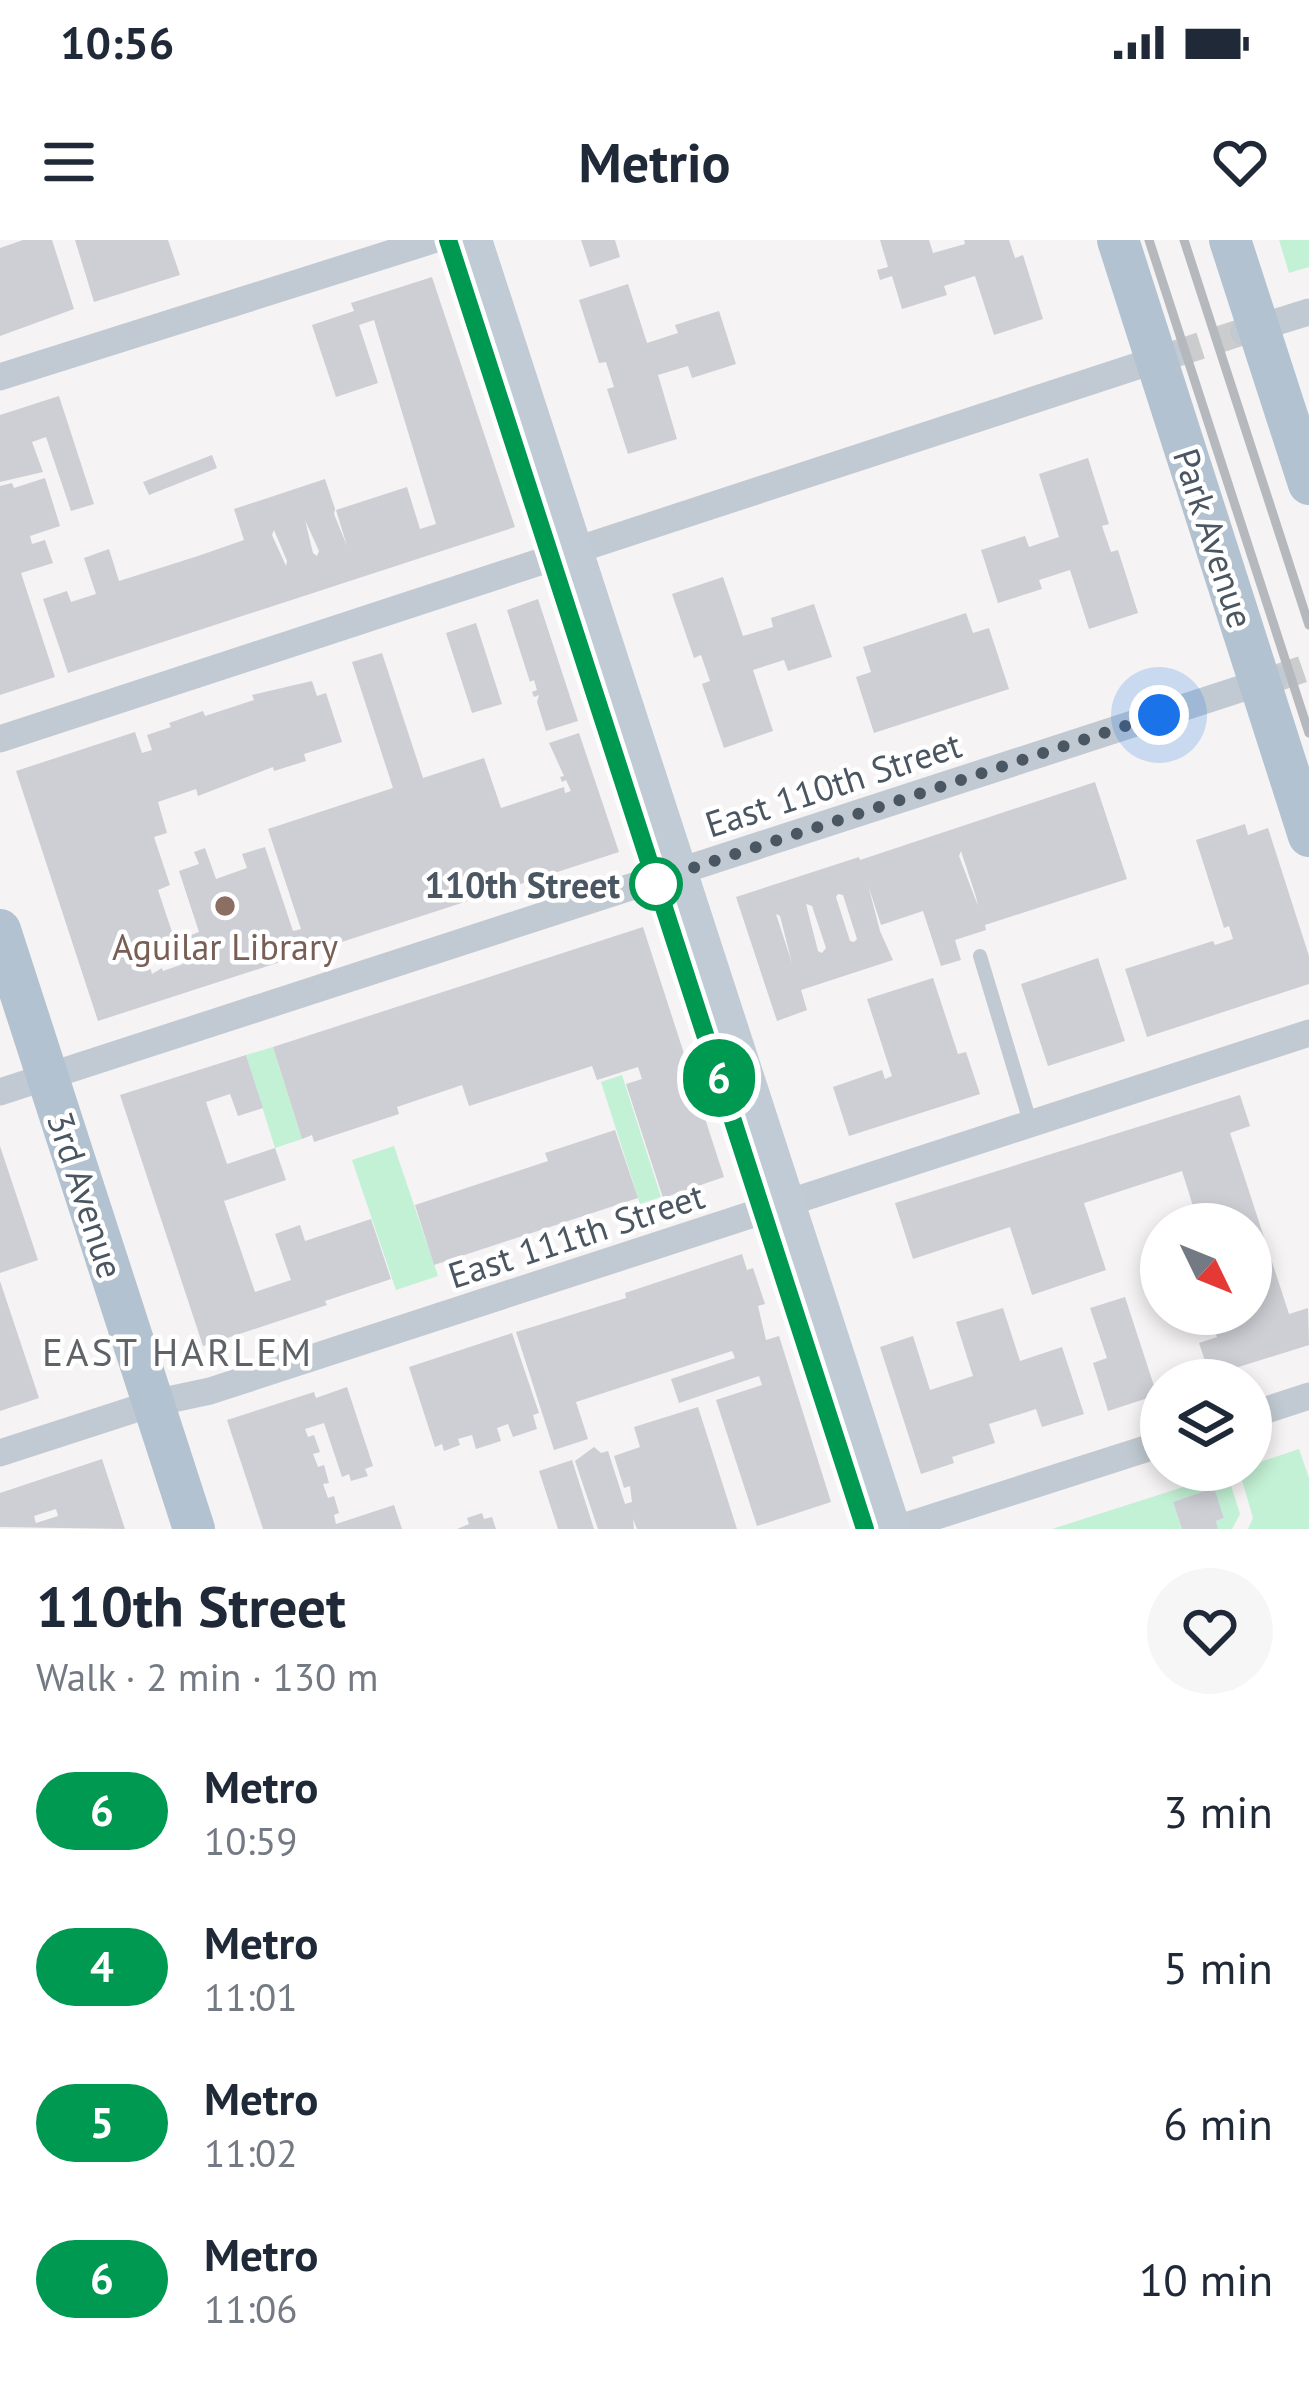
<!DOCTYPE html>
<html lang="en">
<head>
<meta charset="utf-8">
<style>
  :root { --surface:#fff; --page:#f6f6f7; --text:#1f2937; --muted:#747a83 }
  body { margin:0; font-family:"PT Sans",sans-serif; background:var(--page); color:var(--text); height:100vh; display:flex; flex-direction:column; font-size:45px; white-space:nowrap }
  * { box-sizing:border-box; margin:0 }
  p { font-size:39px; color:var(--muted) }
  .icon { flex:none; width:66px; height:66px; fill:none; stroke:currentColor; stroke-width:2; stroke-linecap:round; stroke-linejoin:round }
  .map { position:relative; height:1289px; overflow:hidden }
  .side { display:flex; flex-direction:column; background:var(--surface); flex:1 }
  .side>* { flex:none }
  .badge { padding:0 24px; border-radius:39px; font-size:42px; line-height:78px }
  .needle { width:78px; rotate:133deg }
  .tools { position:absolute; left:1140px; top:963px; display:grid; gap:24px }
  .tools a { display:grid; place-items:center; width:132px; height:132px; border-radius:50%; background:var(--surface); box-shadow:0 6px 18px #0003; font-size:60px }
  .you { position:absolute; width:60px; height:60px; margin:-30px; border:9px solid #fff; border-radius:50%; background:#1a73e8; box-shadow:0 0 0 18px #1a73e833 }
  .map>.badge { position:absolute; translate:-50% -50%; box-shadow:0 0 0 6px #fff }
  .round { display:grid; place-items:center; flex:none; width:126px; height:126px; border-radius:63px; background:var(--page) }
  .head { display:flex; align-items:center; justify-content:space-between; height:204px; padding:0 36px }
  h1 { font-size:57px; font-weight:800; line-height:90px }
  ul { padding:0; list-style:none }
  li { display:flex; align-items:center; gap:36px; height:156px; padding:0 36px }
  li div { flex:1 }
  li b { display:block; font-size:45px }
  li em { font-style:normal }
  li .badge { min-width:132px; font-weight:700; text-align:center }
  .status { display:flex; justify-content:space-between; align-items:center; height:84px; padding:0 60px; background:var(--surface); direction:ltr }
  .status svg { height:33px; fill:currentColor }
  header { display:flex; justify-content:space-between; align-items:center; height:156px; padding:0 36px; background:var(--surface); font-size:54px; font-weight:800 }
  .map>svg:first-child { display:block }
  .green { fill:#c3f1d5 }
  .building { fill:#cdcfd5; fill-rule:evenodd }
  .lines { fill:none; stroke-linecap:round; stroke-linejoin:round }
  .street-tunnel { stroke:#caccce; stroke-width:27; stroke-dasharray:27 14; stroke-linecap:butt }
  .lane { stroke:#c1cad2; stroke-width:14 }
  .street { stroke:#c1cad2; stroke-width:27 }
  .secondary { stroke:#c1cbd6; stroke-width:36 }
  .primary { stroke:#b3c2d1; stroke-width:42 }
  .rail { stroke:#b5b8bd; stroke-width:9 }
  .line-casing { stroke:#fff; stroke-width:27 }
  .line { stroke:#009952; stroke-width:18 }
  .walk { stroke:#4a5661; stroke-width:12; stroke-dasharray:0 21.6 }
  .stop-dot { fill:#fff; stroke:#009952; stroke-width:6 }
  .education-dot { fill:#8d6e63; stroke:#fff; stroke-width:4.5 }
  .labels { text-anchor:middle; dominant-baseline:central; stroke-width:9; stroke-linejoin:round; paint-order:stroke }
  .street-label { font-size:36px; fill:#4a5661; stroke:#fff }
  .stop-label { font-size:36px; font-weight:bold; fill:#4a5661; stroke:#fff; text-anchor:end }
  .education-label { font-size:36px; fill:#785e54; stroke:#fff }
  .neighbourhood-label { font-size:39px; letter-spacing:3px; fill:#5f6368; stroke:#fff }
</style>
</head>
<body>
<div class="status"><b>10:56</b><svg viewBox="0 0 49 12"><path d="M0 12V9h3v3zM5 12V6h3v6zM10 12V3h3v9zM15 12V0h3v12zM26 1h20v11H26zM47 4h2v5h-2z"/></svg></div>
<header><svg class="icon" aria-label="menu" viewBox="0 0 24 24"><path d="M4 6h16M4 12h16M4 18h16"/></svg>Metrio<svg class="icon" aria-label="heart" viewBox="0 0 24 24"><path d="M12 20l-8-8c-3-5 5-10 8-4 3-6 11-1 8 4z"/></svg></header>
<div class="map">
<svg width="1309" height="1289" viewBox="0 0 1309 1289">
  <rect width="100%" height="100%" fill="#f5f3f3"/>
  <!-- green -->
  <path class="green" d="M1279,0H1309V27L1289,33Z
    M273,807L302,899L275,908L246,815Z
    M622,835L661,957L640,964L601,842Z
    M394,906L438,1036L396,1050L352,920Z
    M1299,1209L1309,1238V1289H1248L1253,1278L1239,1230H1251V1225Z
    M1227,1233L1240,1274L1232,1289H1218L1216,1281L1224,1278L1213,1249L1173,1262L1182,1289H1052Z"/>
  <!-- building -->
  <path class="building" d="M23,0H52L74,69L0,96V8Z
    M75,0H168L180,35L94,62Z
    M581,0H615L620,17L590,27Z
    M880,0H929L933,13L965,4L964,0H1009L1015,18L1023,15L1043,79L994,95L975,36L944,46L947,55L902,69L892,36L880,40L877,30L888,27Z
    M432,37L515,287L68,433L43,359L67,351L71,362L96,354L84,318L109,309L119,341L198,316L244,300L234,269L325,239L335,269L334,274L347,306L336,270L407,247L420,289L436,284L374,80L359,85L378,143L336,157L312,85L354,71L351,63ZM305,280L319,311L317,316L313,313ZM274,290L287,321L286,326L272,295Z
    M628,44L647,103L678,93L675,85L719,71L736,124L692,138L688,126L658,135L677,199L628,214L607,149L614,147L606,122L599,123L579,60Z
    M59,156L94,264L71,271L46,197L32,202L43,232L0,242V175Z
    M212,215L217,228L149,255L143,242Z
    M1088,218L1109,284L1102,286L1111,312L1118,310L1138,373L1089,389L1070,330L1039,340L1042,349L998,363L981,310L1025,296L1029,307L1059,297L1039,234Z
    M45,238L60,286L30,296L32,304L45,300L53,323L21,333L55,437L0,455V246L12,243L14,248Z
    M723,337L743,396L773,387L771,378L814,364L832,417L788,431L784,420L753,430L773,491L724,508L702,444L710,441L701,415L694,418L672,354Z
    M538,359L578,481L546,491L537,462L539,455L534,457L532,452L537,450L534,440L530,442L507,370Z
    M966,373L973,393L989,388L1009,449L874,493L856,437L871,432L863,407Z
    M476,383L502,464L472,473L446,393Z
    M382,413L423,538L484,518L501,568L564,547L565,553L571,551L566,540L562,542L560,537L564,536L549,503L579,493L619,612L98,781L16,531L135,492L142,513L152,510L147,495L171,487L169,483L203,471L205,476L254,460L252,455L312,441L317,456L326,453L342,502L304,514L306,521L274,531L273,527L198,556L196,549L158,562L167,593L154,597L170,645L158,650L175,701L145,710L152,734L162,728L163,731L183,724L175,701L199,692L179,631L199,624L194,612L205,608L216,639L247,628L242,614L265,607L293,691L301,689L268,589L393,548L352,422Z
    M1095,542L1127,639L985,685L986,690L955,700L961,720L941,726L923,671L881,685L868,645L880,691L893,720L801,750L807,770L777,781L736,657L859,617L860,620ZM961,611L976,657L978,666L959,616ZM838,654L843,655L857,699L854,702L850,701L836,657ZM806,664L812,666L826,708L822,713L818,711ZM776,674L780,676L792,723Z
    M1245,584L1248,595L1268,588L1309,716V744L1147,797L1125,729L1213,701L1215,705L1233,699L1229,686L1224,688L1196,600Z
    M643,687L724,937L663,958L626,844L642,839L638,827L597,840L592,826L469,866L462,845L397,867L399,874L314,902L312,895L302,899L273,807Z
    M1098,718L1125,801L1048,826L1021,744Z
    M933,738L958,814L966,812L980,854L849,896L833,847L882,830L885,839L892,836L867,759Z
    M246,815L263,868L238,876L230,854L206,862L227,924L275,908L286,940L224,961L255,1052L291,1040L275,994L300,985L305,1001L371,979L391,1039L325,1061L327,1065L203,1106L120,855Z
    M1240,855L1250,886L1230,893L1289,1074L1308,1068L1309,1105L1210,1136L1199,1103L1217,1097L1210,1074H1251V984H1184L1197,979L1182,931L1084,963L1106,1030L1032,1055L1010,987L913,1019L895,963Z
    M615,890L638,958L434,1025L415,965L548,921L545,913Z
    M0,906L38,1020L0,1033Z
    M742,1014L747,1030L753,1028L765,1064L758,1066L766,1100L779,1096L831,1262L757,1286L716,1160L762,1145L759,1136L679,1163L671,1139L735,1118L732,1111L576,1162L588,1199L554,1210L516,1092L626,1058L625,1053Z
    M0,1041L39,1158L0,1171Z
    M1125,1057L1157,1155L1108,1171L1093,1123L1107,1118L1090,1068Z
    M1003,1068L1020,1121L1062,1107L1084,1174L1042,1187L1036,1169L989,1184L995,1203L952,1217L954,1223L921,1234L880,1107L913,1096L930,1150L973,1136L956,1082Z
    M512,1093L539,1173L533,1175L537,1189L513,1197L508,1184L497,1188L501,1201L476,1209L472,1195L458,1199L460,1205L444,1211L442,1204L435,1207L409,1127Z
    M347,1147L373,1226L365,1229L368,1236L351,1241L349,1234L342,1237L324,1183L305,1189L308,1197L314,1195L320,1212L313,1214L318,1227L324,1225L329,1243L323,1244L328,1258L334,1256L339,1273L334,1275L336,1284L394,1265L402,1289H263L227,1180L314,1152L316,1158Z
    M698,1167L737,1289H637L633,1279L634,1289H598L575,1221L594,1207L601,1213L608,1211L625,1264L632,1262L630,1246L624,1248L614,1216L640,1207L634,1187Z
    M102,1219L125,1289L0,1287V1253ZM56,1269L58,1276L36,1283L34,1276Z
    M572,1220L594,1289H558L539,1231Z
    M1214,1248L1224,1278L1216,1281L1218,1289H1182L1173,1262Z
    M482,1273L484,1279L492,1277L496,1289H457L469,1284L467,1278Z"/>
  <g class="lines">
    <!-- street-tunnel -->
    <path class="street-tunnel" d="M1175,114L1239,93
      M1277,438L1309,427"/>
    <!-- lane -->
    <path class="lane" d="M980,716L1031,885"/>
    <!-- street -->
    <path class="street" d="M1244,92L1309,72
      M0,137L433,0
      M0,499L1171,115
      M0,852L1274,438
      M1251,1175L1309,1156
      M0,1213L154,1163L210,1151L1309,793
      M896,1289L1161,1204"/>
    <!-- secondary -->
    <path class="secondary" d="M474,0L893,1289"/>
    <!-- primary -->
    <path class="primary" d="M1118,0L1309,596
      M1230,0L1309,244
      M0,690L194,1289"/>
    <!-- rail -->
    <path class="rail" d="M1149,0L1309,493
      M1184,0L1309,385"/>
  </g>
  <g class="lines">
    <defs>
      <path id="line" d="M448,0L865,1289"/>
    </defs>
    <!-- line casing -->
    <use href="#line" class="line-casing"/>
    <!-- line -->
    <use href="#line" class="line"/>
    <!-- walk -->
    <path class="walk" d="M656,644H644L1159,475"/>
  </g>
  <!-- markers -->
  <circle class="stop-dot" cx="656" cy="644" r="24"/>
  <circle class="education-dot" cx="225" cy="666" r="12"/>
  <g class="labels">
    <!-- street labels -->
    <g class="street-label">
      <text transform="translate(1214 298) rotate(72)">Park Avenue</text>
      <text transform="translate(833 544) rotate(-18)">East 110th Street</text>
      <text transform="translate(86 955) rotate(72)">3rd Avenue</text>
      <text transform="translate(576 995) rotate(-18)">East 111th Street</text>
    </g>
    <!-- stop labels -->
    <g class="stop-label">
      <text x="620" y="644">110th Street</text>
    </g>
    <!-- education labels -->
    <g class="education-label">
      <text x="225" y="706">Aguilar Library</text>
    </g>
    <!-- neighbourhood labels -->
    <g class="neighbourhood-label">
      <text x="178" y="1111">EAST HARLEM</text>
    </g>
  </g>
</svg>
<div class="tools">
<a><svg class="needle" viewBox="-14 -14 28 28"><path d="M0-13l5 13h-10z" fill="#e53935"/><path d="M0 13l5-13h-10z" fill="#747a83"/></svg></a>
<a><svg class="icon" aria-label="layers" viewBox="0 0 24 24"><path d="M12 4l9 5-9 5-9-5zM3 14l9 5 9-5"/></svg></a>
</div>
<div class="you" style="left:1159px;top:475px"></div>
<b class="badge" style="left:719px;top:838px;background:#009952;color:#fff">6</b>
</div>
<section class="side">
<div class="head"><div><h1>110th Street</h1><p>Walk · 2 min · 130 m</p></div><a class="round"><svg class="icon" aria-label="heart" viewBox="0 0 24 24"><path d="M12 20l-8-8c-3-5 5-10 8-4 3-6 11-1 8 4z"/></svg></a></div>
<ul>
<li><span class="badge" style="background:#009952;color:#fff">6</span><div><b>Metro</b><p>10:59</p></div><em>3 min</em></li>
<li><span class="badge" style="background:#009952;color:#fff">4</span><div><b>Metro</b><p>11:01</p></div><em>5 min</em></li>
<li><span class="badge" style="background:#009952;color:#fff">5</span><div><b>Metro</b><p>11:02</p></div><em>6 min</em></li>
<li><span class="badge" style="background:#009952;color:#fff">6</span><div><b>Metro</b><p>11:06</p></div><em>10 min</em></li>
</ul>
</section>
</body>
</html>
